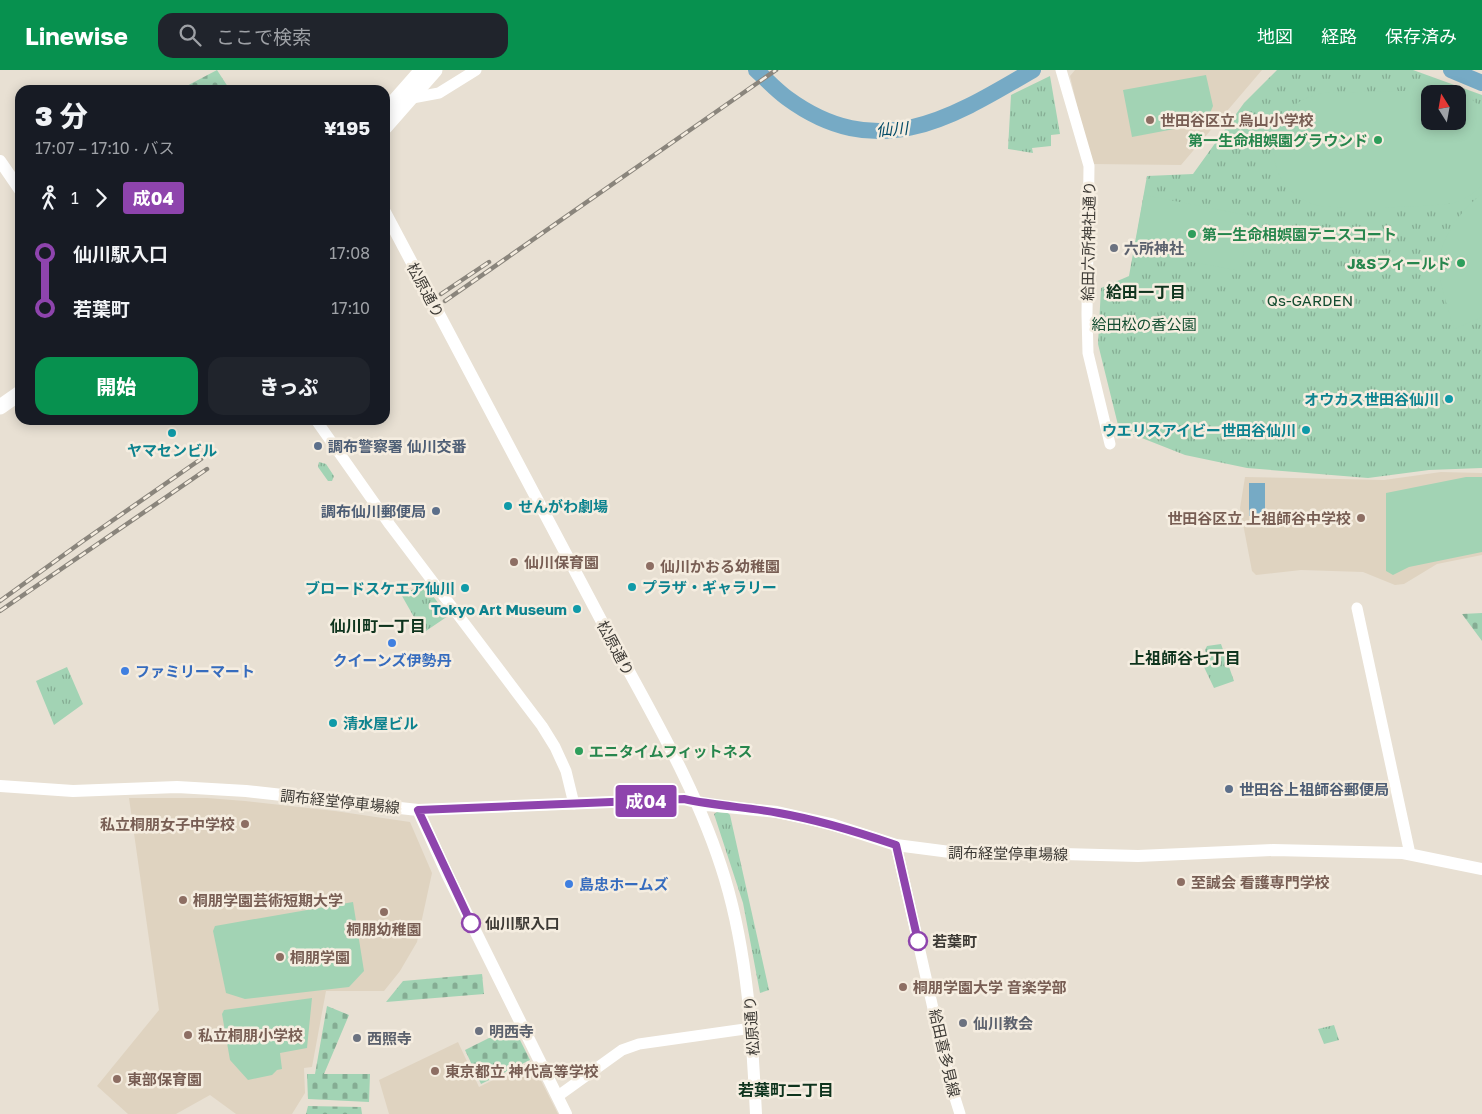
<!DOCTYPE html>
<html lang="ja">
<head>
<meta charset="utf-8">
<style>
  :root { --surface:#171b24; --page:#20242c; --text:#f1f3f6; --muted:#9ea1a6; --accent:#07914f }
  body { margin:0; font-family:"Golos Text","Noto Sans JP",sans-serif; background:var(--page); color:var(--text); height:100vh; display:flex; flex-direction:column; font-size:19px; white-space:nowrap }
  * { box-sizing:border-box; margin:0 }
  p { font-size:16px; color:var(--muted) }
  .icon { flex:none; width:28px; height:28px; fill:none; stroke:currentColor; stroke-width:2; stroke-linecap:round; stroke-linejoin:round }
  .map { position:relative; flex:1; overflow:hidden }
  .side { position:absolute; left:15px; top:15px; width:375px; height:340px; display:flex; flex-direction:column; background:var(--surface); border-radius:15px; box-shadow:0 2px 12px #0003 }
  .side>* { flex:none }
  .badge { padding:0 10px; border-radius:4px; font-size:18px; line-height:32px }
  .needle { width:32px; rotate:349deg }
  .tools { position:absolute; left:1421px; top:15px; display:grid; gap:10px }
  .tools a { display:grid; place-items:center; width:45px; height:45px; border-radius:10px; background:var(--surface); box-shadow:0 2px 12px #0003; font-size:25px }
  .map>.badge { position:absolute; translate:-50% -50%; box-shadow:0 0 0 2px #fff }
  .legs { display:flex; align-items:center; gap:8px; height:55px; padding:0 20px; font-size:16px }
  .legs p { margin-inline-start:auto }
  .headline { display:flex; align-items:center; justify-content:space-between; height:85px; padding:0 20px }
  h1 { font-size:28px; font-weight:800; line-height:38px }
  .button { display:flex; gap:10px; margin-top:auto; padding:10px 20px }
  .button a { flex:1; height:58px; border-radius:15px; background:var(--accent); color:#fff; font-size:20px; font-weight:800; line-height:58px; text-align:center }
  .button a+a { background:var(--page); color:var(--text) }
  ul { padding:0 20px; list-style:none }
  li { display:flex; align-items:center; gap:18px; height:55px; font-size:19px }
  li i { display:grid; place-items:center; width:8px; height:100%; margin:0 6px; background:currentColor }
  li i::after { content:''; width:12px; height:12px; margin:-6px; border:4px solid; border-radius:50%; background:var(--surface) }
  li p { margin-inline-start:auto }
  li:first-child i { background:linear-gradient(#0000 50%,currentColor 0) }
  li:last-child i { background:linear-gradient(currentColor 50%,#0000 0) }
  header { display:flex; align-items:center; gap:30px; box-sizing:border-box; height:70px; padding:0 25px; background:var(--accent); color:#fff }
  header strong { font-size:24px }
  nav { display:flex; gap:28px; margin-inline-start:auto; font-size:18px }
  .search { width:350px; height:45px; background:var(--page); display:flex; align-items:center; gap:12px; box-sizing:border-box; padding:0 18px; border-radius:15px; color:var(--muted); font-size:19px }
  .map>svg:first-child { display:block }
  .built { fill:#dfd3c0 }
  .grass { fill:url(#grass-tufts); fill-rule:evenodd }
  .cemetery { fill:url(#cemetery-stones) }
  .garden { fill:#a2d3b4; fill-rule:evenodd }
  .water { fill:#76aac5 }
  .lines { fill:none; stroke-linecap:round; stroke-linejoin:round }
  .river { stroke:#76aac5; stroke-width:16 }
  .tertiary { stroke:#fff; stroke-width:11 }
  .secondary { stroke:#fff; stroke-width:12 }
  .trunk { stroke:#fff; stroke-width:15 }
  .rail-casing { stroke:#8a857c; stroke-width:4.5 }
  .rail { stroke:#f5ede0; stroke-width:2.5; stroke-dasharray:8; stroke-linecap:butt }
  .line-1-casing { stroke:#fff; stroke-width:11 }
  .line-1 { stroke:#8e44ad; stroke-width:8 }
  .education-dot { fill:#8d6e63; stroke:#f5ede0; stroke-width:2 }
  .leisure-dot { fill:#2e9e5b; stroke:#f5ede0; stroke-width:2 }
  .worship-dot { fill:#6b7280; stroke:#f5ede0; stroke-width:2 }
  .culture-dot { fill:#0f9aa8; stroke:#f5ede0; stroke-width:2 }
  .service-dot { fill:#5c6f8a; stroke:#f5ede0; stroke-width:2 }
  .shop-dot { fill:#3f7fe0; stroke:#f5ede0; stroke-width:2 }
  .stop-1-dot { fill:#fff; stroke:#8e44ad; stroke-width:2.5 }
  .labels { text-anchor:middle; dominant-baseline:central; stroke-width:5; stroke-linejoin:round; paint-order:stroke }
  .education-label { font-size:15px; font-weight:bold; fill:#785e54; stroke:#f5ede0; text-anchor:start }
  .leisure-label { font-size:15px; font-weight:bold; fill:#27864d; stroke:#f5ede0; text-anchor:end }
  .street-label { font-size:15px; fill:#3d3a35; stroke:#f5ede0 }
  .worship-label { font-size:15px; font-weight:bold; fill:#5b616d; stroke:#f5ede0; text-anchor:start }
  .park-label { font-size:15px; fill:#134d30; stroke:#f5ede0 }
  .culture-label { font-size:15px; font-weight:bold; fill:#0d838f; stroke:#f5ede0; text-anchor:end }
  .service-label { font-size:15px; font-weight:bold; fill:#4e5e75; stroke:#f5ede0; text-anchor:start }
  .shop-label { font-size:15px; font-weight:bold; fill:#366cbe; stroke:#f5ede0; text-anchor:start }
  .stop-label { font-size:15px; font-weight:bold; fill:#3d3a35; stroke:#f5ede0; text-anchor:start }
  .water-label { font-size:16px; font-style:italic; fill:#004965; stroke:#f5ede0 }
  .neighbourhood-label { font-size:16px; font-weight:bold; fill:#0e341d; stroke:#f5ede0 }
</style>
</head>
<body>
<header>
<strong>Linewise</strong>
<div class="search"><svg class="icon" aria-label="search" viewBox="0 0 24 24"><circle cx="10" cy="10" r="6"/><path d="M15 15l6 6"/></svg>ここで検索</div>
<nav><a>地図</a><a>経路</a><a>保存済み</a></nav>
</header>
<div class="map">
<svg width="1482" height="1044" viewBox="0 0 1482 1044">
  <defs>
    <pattern id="grass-tufts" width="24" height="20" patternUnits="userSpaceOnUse" patternTransform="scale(1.25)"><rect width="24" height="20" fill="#a2d3b4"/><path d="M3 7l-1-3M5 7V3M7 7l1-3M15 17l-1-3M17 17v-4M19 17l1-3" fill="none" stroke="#85ac93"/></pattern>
    <pattern id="cemetery-stones" width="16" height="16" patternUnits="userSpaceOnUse" patternTransform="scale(1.25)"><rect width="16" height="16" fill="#a2d3b4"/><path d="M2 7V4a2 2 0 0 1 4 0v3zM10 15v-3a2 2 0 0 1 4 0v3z" fill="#85ac93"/></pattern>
  </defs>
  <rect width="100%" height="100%" fill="#e8e0d3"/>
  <!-- built -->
  <path class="built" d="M1075,0H1262L1181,95L1091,94L1070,6Z
    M1441,402L1482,403V485L1437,494L1404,514L1395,515L1363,502L1301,500L1256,505L1252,501L1240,438L1245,407L1384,410Z
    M129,728H207L245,731L335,741L410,752L432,803L417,872L400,901L384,921H326L312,997L304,998L305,1023L292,1044H236L210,1025L176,1044H128L97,1016L159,940Z
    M458,972L479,1017L531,991L558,1044H389L379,1010Z"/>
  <!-- grass -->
  <path class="grass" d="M1277,0H1413L1482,25V398L1429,400L1368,408L1247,398L1185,385L1119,359L1098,274L1101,218L1129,206L1147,106L1193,104L1244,33ZM1430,24H1458V51H1430Z
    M1050,6L1060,64L1051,65V76L1032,78L1033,83L1008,79L1011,25Z
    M319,392L326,394L334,406L332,411H328L318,397Z
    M423,513L448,546L423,563L402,526Z
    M1221,574L1234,611L1214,618L1204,597L1210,595L1205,580L1207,576Z
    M67,597L83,634L54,655L36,611Z
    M717,742L728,743L730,745L769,920L760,923L743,833L714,744Z
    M1334,955L1339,970L1324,974L1318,959Z"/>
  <!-- cemetery -->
  <path class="cemetery" d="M217,0L230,20H179Z
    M1482,543V571L1462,544Z
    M482,904L484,924L386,932L403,911Z
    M327,936L349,945L324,1004H370L369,1032L308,1029L307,1004H315Z
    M513,956L530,990L481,1014L465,980Z
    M308,1036L361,1037L362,1044H306Z"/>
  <!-- garden -->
  <path class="garden" d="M1206,5L1213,36L1206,53L1132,67L1123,20Z
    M1447,20L1470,28L1482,38V115C1474,124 1465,129 1453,133C1436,137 1332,140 1316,135C1309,133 1301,129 1296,125C1262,101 1269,47 1304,29C1310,26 1317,25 1322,23ZM1430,24H1458V51H1430Z
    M1482,124V247L1454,259C1449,241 1442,221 1439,203C1435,175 1461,139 1482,124Z
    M1144,125L1251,146L1240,201L1134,181Z
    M1466,407H1482V482L1409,497L1393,505L1386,501V423Z
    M353,832L364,901L349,917L245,929L226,923L213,861L215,856Z
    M312,928L307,978L280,983L282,999L277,1000L272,1005L248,1010L230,990L222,944L224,940Z"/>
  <!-- water -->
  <path class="water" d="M1249,413H1265V446H1249Z"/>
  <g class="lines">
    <!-- river -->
    <path class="river" d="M756,0C766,9 776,20 787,28C877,94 950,49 1033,0
      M1451,0L1482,13"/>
    <!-- tertiary -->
    <path class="tertiary" d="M1061,0L1089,96L1087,244L1088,283L1110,374
      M407,29L439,23L476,0
      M316,350L390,455L542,656L555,677L566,701L574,734
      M1357,538L1410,784
      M896,775L949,1009L960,1044
      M558,1026L622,980L639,974L752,958"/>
    <!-- secondary -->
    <path class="secondary" d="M0,91L20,120
      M385,142C457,278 529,414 601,550C645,633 698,718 725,809C748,886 752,964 756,1044
      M0,716L73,721L177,717L246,721L418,740L684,729L707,735L777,742L831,754L896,775L950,782L993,785L1025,783L1138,786L1273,780L1403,783L1482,799
      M418,740L447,804L566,1044"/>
    <!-- trunk -->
    <path class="trunk" d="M385,42L422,0
      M385,57L435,0
      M0,337L20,323"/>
    <defs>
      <path id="rail" d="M441,224L489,192
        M445,231L776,0
        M0,531L83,471L201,389
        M0,541L207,399"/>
    </defs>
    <!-- rail casing -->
    <use href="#rail" class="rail-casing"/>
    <!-- rail -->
    <use href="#rail" class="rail"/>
  </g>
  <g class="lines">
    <defs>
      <path id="line-1" d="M471,853L418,740L684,729C716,736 747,737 779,743C819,750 858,762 896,775L918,871"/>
    </defs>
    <!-- line-1 casing -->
    <use href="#line-1" class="line-1-casing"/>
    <!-- line-1 -->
    <use href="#line-1" class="line-1"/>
  </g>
  <!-- markers -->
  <g class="education-dot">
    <circle cx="1150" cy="50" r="5"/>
    <circle cx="1361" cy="448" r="5"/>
    <circle cx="514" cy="492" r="5"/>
    <circle cx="650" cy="496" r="5"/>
    <circle cx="245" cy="754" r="5"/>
    <circle cx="1181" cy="812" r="5"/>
    <circle cx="183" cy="830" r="5"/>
    <circle cx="384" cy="842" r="5"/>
    <circle cx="280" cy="887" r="5"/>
    <circle cx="903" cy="917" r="5"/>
    <circle cx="188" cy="965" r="5"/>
    <circle cx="435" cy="1001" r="5"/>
    <circle cx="117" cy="1009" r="5"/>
  </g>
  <g class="leisure-dot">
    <circle cx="1378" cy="70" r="5"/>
    <circle cx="1192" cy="164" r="5"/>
    <circle cx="1461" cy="193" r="5"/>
    <circle cx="579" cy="681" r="5"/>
  </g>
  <g class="worship-dot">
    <circle cx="1114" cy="178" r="5"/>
    <circle cx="963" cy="953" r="5"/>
    <circle cx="479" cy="961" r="5"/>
    <circle cx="357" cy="968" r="5"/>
  </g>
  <g class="culture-dot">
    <circle cx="1449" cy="329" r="5"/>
    <circle cx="1306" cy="360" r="5"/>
    <circle cx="172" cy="363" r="5"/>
    <circle cx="508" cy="436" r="5"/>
    <circle cx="632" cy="517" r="5"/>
    <circle cx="465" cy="518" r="5"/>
    <circle cx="577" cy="539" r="5"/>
    <circle cx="333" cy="653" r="5"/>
  </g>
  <g class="service-dot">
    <circle cx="318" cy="376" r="5"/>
    <circle cx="436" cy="441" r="5"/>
    <circle cx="1229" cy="719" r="5"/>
  </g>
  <g class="shop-dot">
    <circle cx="392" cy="573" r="5"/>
    <circle cx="125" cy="601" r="5"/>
    <circle cx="569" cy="814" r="5"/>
  </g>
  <g class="stop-1-dot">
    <circle cx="471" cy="853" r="9"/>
    <circle cx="918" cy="871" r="9"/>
  </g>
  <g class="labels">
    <!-- education labels -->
    <g class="education-label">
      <text x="1160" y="50">世田谷区立 烏山小学校</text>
      <text x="1351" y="448" text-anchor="end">世田谷区立 上祖師谷中学校</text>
      <text x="524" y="492">仙川保育園</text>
      <text x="660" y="496">仙川かおる幼稚園</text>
      <text x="235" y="754" text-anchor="end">私立桐朋女子中学校</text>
      <text x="1191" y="812">至誠会 看護専門学校</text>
      <text x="193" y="830">桐朋学園芸術短期大学</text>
      <text x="384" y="859" text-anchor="middle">桐朋幼稚園</text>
      <text x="290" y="887">桐朋学園</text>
      <text x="913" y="917">桐朋学園大学 音楽学部</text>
      <text x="198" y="965">私立桐朋小学校</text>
      <text x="445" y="1001">東京都立 神代高等学校</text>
      <text x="127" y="1009">東部保育園</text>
    </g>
    <!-- leisure labels -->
    <g class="leisure-label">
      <text x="1368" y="70">第一生命相娯園グラウンド</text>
      <text x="1202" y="164" text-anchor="start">第一生命相娯園テニスコート</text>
      <text x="1451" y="193">J&amp;Sフィールド</text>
      <text x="589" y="681" text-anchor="start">エニタイムフィットネス</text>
    </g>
    <!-- street labels -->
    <g class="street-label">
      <text transform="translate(1088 171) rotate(-89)">給田六所神社通り</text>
      <text transform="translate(426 220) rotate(62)">松原通り</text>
      <text transform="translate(616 578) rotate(62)">松原通り</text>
      <text transform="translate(340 731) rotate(6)">調布経堂停車場線</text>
      <text transform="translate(1008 783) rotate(1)">調布経堂停車場線</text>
      <text transform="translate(751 956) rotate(-94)">松原通り</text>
      <text transform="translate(945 983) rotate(77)">給田喜多見線</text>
    </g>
    <!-- worship labels -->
    <g class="worship-label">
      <text x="1124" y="178">六所神社</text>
      <text x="973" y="953">仙川教会</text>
      <text x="489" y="961">明西寺</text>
      <text x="367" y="968">西照寺</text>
    </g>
    <!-- park labels -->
    <g class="park-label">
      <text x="1310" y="230">Qs-GARDEN</text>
      <text x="1144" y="254">給田松の香公園</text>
    </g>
    <!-- culture labels -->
    <g class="culture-label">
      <text x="1439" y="329">オウカス世田谷仙川</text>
      <text x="1296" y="360">ウエリスアイビー世田谷仙川</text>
      <text x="172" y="380" text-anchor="middle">ヤマセンビル</text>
      <text x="518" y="436" text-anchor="start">せんがわ劇場</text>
      <text x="642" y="517" text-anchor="start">プラザ・ギャラリー</text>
      <text x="455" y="518">ブロードスケエア仙川</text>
      <text x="567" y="539">Tokyo Art Museum</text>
      <text x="343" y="653" text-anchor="start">清水屋ビル</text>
    </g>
    <!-- service labels -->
    <g class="service-label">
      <text x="328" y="376">調布警察署 仙川交番</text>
      <text x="426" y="441" text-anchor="end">調布仙川郵便局</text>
      <text x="1239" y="719">世田谷上祖師谷郵便局</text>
    </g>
    <!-- shop labels -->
    <g class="shop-label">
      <text x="392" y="590" text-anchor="middle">クイーンズ伊勢丹</text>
      <text x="135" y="601">ファミリーマート</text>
      <text x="579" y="814">島忠ホームズ</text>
    </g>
    <!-- stop labels -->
    <g class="stop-label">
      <text x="485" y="853">仙川駅入口</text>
      <text x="932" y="871">若葉町</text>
    </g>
    <!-- water labels -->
    <g class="water-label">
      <text transform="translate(892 59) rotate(-5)">仙川</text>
    </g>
    <!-- neighbourhood labels -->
    <g class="neighbourhood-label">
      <text x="1146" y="222">給田一丁目</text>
      <text x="378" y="556">仙川町一丁目</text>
      <text x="1185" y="588">上祖師谷七丁目</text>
      <text x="786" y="1020">若葉町二丁目</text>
    </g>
  </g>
</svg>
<div class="tools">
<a><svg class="needle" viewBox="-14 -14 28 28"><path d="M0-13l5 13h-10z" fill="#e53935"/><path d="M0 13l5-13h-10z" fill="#9ea1a6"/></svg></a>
</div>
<b class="badge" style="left:646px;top:731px;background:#8e44ad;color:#fff">成04</b>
<section class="side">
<div class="headline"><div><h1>3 分</h1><p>17:07 – 17:10 · バス</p></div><b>¥195</b></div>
<div class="legs"><svg class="icon" aria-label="walk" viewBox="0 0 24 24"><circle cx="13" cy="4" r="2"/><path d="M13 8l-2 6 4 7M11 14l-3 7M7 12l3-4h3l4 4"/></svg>1<svg class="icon" aria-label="forward" viewBox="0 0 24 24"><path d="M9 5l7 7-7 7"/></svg><b class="badge" style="background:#8e44ad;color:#fff">成04</b></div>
<ul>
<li><i style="color:#8e44ad"></i><b>仙川駅入口</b><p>17:08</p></li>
<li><i style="color:#8e44ad"></i><b>若葉町</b><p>17:10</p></li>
</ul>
<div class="button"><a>開始</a><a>きっぷ</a></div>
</section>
</div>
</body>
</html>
